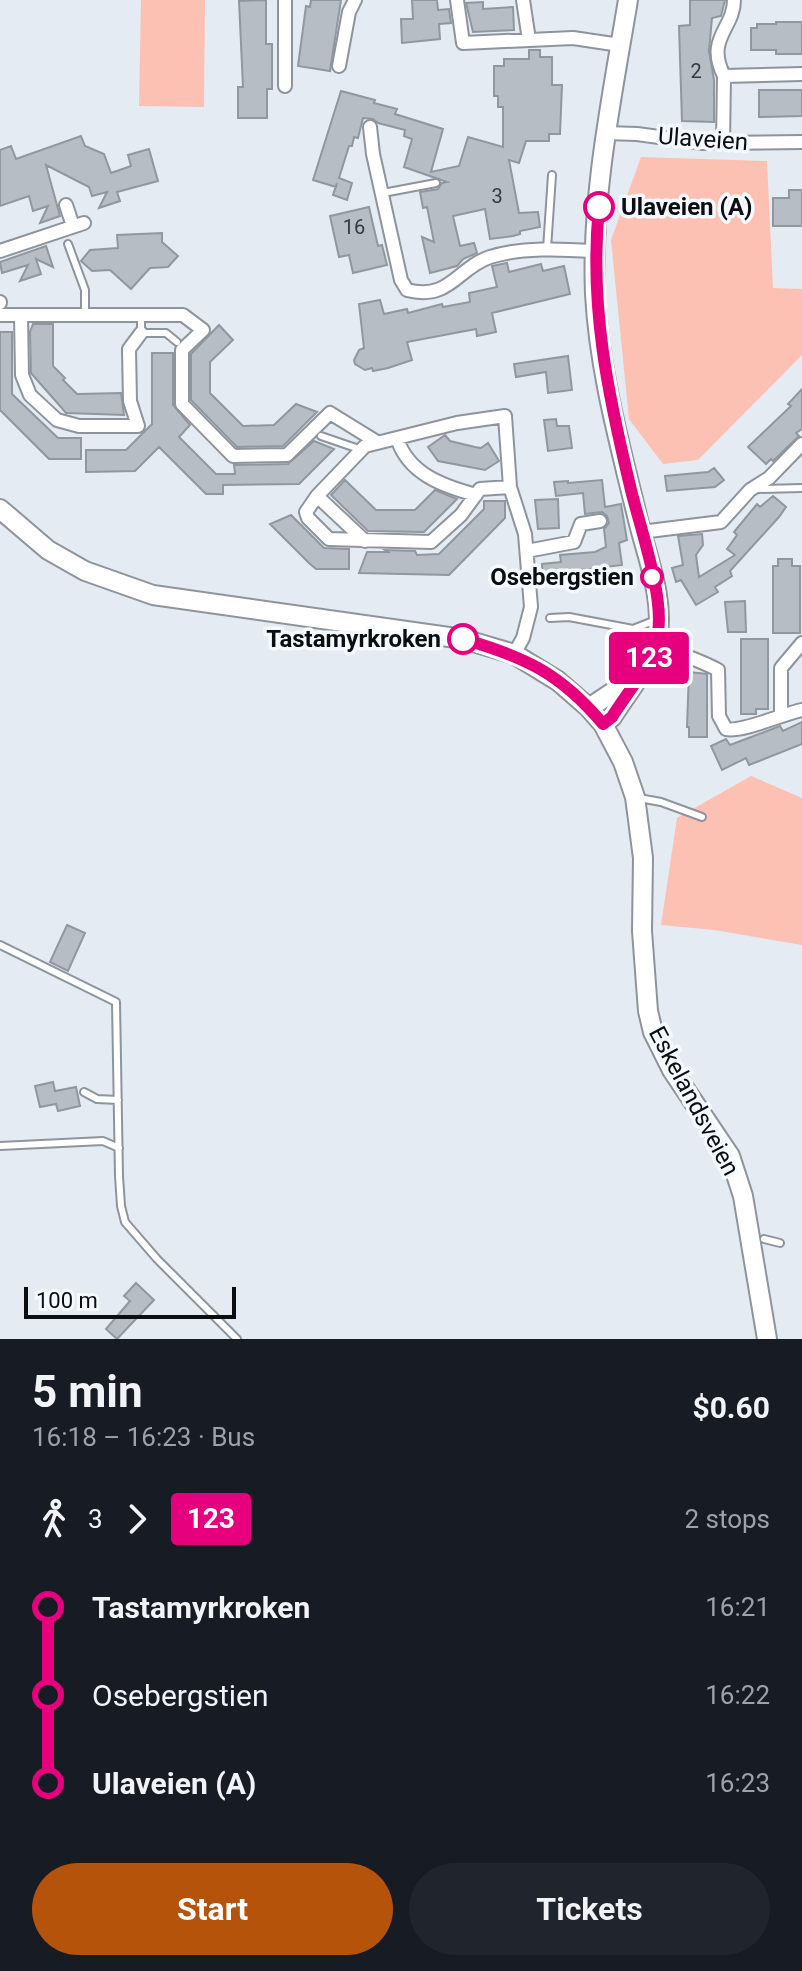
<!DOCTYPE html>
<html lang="en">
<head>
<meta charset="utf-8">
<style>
  :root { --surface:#171b24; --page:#20242c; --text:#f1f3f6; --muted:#9ea1a6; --accent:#b45309 }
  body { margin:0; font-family:Roboto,sans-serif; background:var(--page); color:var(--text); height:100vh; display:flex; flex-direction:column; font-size:30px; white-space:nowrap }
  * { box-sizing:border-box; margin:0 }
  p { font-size:26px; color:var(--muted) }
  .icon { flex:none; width:44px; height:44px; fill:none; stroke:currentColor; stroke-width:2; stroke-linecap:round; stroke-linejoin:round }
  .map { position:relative; height:1339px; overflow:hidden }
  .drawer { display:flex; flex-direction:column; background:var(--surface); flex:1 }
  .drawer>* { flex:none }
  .badge { padding:0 16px; border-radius:6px; font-size:28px; line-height:52px }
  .scale { position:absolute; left:24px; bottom:20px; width:212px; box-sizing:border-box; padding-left:8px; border:4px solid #0b0d0f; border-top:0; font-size:22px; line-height:28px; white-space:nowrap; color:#0b0d0f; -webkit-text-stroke:6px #f3f9fe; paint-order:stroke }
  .map>.badge { position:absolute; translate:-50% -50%; box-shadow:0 0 0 4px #fff }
  .legs { display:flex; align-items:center; gap:12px; height:88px; padding:0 32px; font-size:26px }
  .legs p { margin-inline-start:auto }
  .headline { display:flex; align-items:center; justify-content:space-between; height:136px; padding:0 32px }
  h1 { font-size:44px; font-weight:700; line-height:60px }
  .action { display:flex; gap:16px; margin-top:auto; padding:16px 32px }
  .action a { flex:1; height:92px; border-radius:48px; background:var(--accent); color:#fff; font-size:32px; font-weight:700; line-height:92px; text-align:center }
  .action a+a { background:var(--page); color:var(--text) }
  ul { padding:0 32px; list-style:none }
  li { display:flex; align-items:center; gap:28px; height:88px; font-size:30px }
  li i { display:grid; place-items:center; width:12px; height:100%; margin:0 10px; background:currentColor }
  li i::after { content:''; width:20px; height:20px; margin:-10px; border:6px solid; border-radius:50%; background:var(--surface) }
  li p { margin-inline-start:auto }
  li:first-child i { background:linear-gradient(#0000 50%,currentColor 0) }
  li:last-child i { background:linear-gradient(currentColor 50%,#0000 0) }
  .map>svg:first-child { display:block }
  .green { fill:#fcc1b3 }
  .building { fill:#b7bdc4; stroke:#91979e; stroke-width:2 }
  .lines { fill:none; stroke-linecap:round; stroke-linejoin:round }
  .service-casing { stroke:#8e949b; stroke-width:10 }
  .minor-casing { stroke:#8e949b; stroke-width:16 }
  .secondary-casing { stroke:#8e949b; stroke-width:22 }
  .service { stroke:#fff; stroke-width:6 }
  .minor { stroke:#fff; stroke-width:12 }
  .secondary { stroke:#fff; stroke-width:18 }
  .line-1-casing { stroke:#fff; stroke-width:18 }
  .line-1 { stroke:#e6007e; stroke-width:12 }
  .stop-1-dot { fill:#fff; stroke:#e6007e; stroke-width:4 }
  .labels { text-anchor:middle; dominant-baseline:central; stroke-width:7; stroke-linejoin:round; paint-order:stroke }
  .number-label { font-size:20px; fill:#36393c }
  .street-label { font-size:24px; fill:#0b0d0f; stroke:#f3f9fe }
  .stop-label { font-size:24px; font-weight:bold; fill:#0b0d0f; stroke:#f3f9fe; text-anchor:end }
</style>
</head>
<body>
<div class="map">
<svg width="802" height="1339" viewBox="0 0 802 1339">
  <rect width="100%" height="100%" fill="#e4ebf3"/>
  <!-- green -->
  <path class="green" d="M141,0H205L204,107L139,106Z
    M641,157L767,161L773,288L802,289V355L698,460L663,464L629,419L611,240Z
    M751,776L802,798V945L714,930L661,925L677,818Z"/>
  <!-- building -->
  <path class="building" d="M266,0V44H272V89H267V118H238V87H243L239,1Z
    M311,0H341L330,71L298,66L306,6L310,7Z
    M412,0H437L438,10L449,9L451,23L439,24L440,39L402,43L401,19H413Z
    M690,0H725L721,16L712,18L709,51L714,80V122L682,121L679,26L690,25Z
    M483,2V9L513,7L514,30L473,32L466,3Z
    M776,22H802V54H776V50H751V28H757V24H776Z
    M529,50H540V57H552V85H562L560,134H549V141H526L519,163L509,160L519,213L538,212L540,227L520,231V234L513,236L490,239L485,209L453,216L460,246L474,243L477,253L463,259L457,266L430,273L422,237L434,242L427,207L423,208L420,192L438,189L442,183L447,182L404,167L412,139L404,136L405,130L378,123L373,119L363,118L358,138L354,137L352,146H349L339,178L352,183L347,200L333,195L337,183L336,187L313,180L341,91L375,100L374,103L397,109L395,114L443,129L431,172L459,166L468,137L503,147V107H498V96H494V66H504V59H529Z
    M759,90H802V116L759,117Z
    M81,136L85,146L104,154L111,173L131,166L128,155L149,149L158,181L117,192L120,201L99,208L107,192L92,196L89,187L46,165L60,216L40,223L48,206L33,211L29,196L0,206V150L11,146L16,159Z
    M789,190H802V226H773V198H789Z
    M369,207L378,246L382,245L387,265L353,273L349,255L339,257L330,216Z
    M162,233V242L178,256L168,267L150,268L131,289L110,270L92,271L81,261L90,250L118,248L117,235Z
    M46,246L53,267L36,259L41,274L20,281L28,265L2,273L0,262Z
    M507,263L509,272L541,264L543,271L564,266L570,294L492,313L496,332L477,336L476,329L407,342L412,360L388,368L373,371L372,368L365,370L355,364L354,360L359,350L364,348L359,304L380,300L384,314L407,309L408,313L442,304L443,307L470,302L469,293L497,287L492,266Z
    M33,324H53V366L65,378L63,380L77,394L121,393L124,415L66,413L31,373L30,332Z
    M219,325L233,340L210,362V393L243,426L274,425L296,404L317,412L283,446L237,447L191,400V354Z
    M0,332H12V394L58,438H81V459H49L0,410Z
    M152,353H173V405L190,425L179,437L216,474H235L234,465L288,464L314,441L334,449L299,484L223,485V494H206L159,447L135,471L86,472V450H126L152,424Z
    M568,356L572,390L548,393L546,372L516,377L514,364Z
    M802,389V429L796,433L799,436L773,461L771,459L766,464L748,447L791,406L788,404Z
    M556,419L557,426H569L572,448L548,451L544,420Z
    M445,435L450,441L475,447L481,448L488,443L499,461L485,470L438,461L428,447Z
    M714,468L724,480L715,487L667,491L665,476L708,472Z
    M345,480L376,510H415L435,490L457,499L424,532L368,531L331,495Z
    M602,480L605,507L621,504L627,540L619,543L622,565L581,570L582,581L574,584L563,585V579L543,580L542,564L561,562L560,555L595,552L606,547L604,529L609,523L607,516L602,512L585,514L583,493L556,496L554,482L568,481V483Z
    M773,496L786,507L779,517L730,571L732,576L715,587L718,592L696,605L681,580L676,582L672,568L683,565L678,536L702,534L703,545L696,555L699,577L735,555L727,549L737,535L734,532L757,504L760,507Z
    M558,499L559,528L538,529L535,500Z
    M484,501H505V518L449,575L359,573L367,552H388L385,550L415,551L417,555L439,554L484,509Z
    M291,515L324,548L349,549V569H316L309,563L270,524Z
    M778,559H792V566H800V633H773V566H778Z
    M745,601L746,632H728L725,602Z
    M741,639H768V709H756V714H741Z
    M689,672L707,674V737H689V727H687Z
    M802,722V744L749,765L746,758L722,770L711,746L726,739L730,745L780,726L783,731Z
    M67,925L85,933L68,971L50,962Z
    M53,1082L55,1091L76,1087L80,1106L58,1111L56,1104L40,1107L35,1086Z
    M136,1283L154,1300L117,1339L106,1329L130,1301L124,1296Z"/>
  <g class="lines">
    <defs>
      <path id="service" d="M383,193L436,183
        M68,244L85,290V314
        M547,249L552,175
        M141,315V333H166L177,342
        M321,436L359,449
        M757,489L802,488
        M550,618L569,617L633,629L656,620
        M639,798L661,802L702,817
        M0,945L116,1002L119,1176L121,1206L125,1222L157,1259L237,1339
        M84,1092L97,1099L118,1100
        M0,1146L103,1141L119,1148
        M764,1239L780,1243"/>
      <path id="minor" d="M285,0V86
        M457,0L463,43L573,38L620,45
        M523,0L529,40
        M339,66L349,12L355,0
        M724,76L802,74
        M370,127L373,154L401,280L407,290C450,301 457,268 490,257C522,247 561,249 594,251
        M605,133L637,134L703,143L802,142
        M723,143L724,76C705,38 734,29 734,0
        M66,205L73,226
        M0,251L84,223
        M0,302V303
        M0,315H183L203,330L182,350V404L233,456L287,455L330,413L377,442
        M21,315L22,375L30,395L57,420L79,426H138L130,401L129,349L141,333
        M397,438C408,474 443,486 476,495
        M510,487L480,489L461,515L431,542L329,539L308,518L306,512L317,496L365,446L457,423L505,416L510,487L525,534L531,607L523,638L514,654
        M317,496L365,541
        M641,532L721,522L750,490L769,478L802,444
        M527,551L574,542L581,524L600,521
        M657,642C676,654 698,659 718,670L719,716L726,729C741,733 782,714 802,710
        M781,714V668L802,643"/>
      <path id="secondary" d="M0,509L48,550L85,571L153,595L463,639L514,654L558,681L589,708L603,724L623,762L635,797L643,858L642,931L648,1011L653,1032L672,1070L730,1156L743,1196L767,1339
        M589,708L631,680
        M603,724L612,717C626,694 652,664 657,639C665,601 647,557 638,520C620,445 599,371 595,294C591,196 612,97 628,0"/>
    </defs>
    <!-- service casing -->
    <use href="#service" class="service-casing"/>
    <!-- minor casing -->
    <use href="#minor" class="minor-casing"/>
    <!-- secondary casing -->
    <use href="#secondary" class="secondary-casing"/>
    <!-- service -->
    <use href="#service" class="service"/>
    <!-- minor -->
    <use href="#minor" class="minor"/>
    <!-- secondary -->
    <use href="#secondary" class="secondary"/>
  </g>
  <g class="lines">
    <defs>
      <path id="line-1" d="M463,639C525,657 560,673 603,724L612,717C628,691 654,663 658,632C664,596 640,527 631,490C608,395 589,305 599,207"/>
    </defs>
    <!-- line-1 casing -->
    <use href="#line-1" class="line-1-casing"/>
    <!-- line-1 -->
    <use href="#line-1" class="line-1"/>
  </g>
  <!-- markers -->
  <g class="stop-1-dot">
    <circle cx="599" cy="207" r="14"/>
    <circle cx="652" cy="577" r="10"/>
    <circle cx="463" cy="639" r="14"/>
  </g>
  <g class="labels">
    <!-- number labels -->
    <g class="number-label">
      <text x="696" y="71">2</text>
      <text x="497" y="196">3</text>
      <text x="354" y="227">16</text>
    </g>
    <!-- street labels -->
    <g class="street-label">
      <text transform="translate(703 139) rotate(4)">Ulaveien</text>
      <text transform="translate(694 1101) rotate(62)">Eskelandsveien</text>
    </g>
    <!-- stop labels -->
    <g class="stop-label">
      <text x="621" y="207" text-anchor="start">Ulaveien (A)</text>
      <text x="634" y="577">Osebergstien</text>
      <text x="441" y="639">Tastamyrkroken</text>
    </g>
  </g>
</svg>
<div class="scale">100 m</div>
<b class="badge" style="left:649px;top:658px;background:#e6007e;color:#fff">123</b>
</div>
<section class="drawer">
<div class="headline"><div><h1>5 min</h1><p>16:18 – 16:23 · Bus</p></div><b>$0.60</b></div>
<div class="legs"><svg class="icon" aria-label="walk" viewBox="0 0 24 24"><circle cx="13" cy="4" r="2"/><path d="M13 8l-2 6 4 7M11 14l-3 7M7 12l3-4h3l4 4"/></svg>3<svg class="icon" aria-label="forward" viewBox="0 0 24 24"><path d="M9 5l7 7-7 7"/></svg><b class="badge" style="background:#e6007e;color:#fff">123</b><p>2 stops</p></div>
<ul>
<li><i style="color:#e6007e"></i><b>Tastamyrkroken</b><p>16:21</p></li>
<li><i style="color:#e6007e"></i><span>Osebergstien</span><p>16:22</p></li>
<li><i style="color:#e6007e"></i><b>Ulaveien (A)</b><p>16:23</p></li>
</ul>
<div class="action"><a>Start</a><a>Tickets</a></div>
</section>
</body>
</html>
